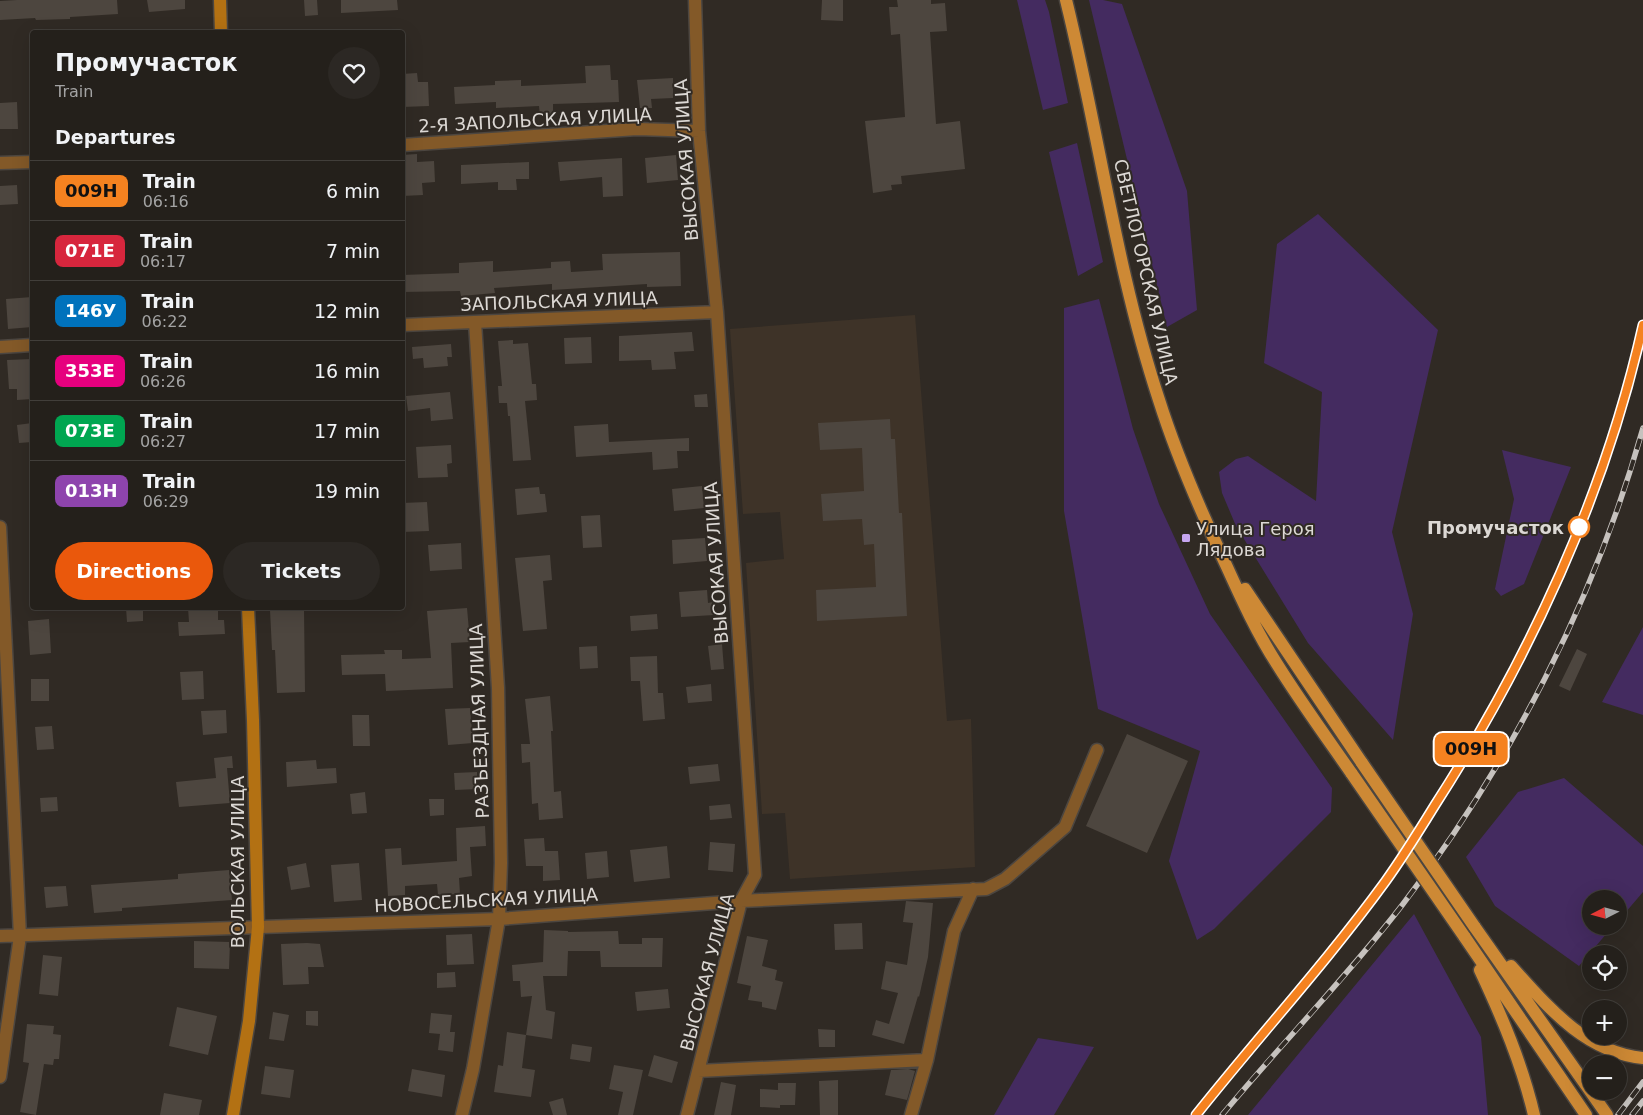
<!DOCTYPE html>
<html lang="en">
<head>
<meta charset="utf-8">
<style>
  :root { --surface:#24201b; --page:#2c2824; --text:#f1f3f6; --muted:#a3a3a3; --line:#413e3a; --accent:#ea580c }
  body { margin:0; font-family:"DejaVu Sans",sans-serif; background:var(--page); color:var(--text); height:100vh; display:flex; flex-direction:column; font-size:19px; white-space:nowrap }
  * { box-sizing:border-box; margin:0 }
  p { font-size:16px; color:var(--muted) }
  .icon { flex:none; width:28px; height:28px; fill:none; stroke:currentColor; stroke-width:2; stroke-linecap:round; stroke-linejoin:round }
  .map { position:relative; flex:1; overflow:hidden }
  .drawer { position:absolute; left:30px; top:30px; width:375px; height:580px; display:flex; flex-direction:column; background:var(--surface); border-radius:5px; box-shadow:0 5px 20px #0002,0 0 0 1px var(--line) }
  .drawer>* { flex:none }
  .badge { padding:0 10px; border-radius:8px; font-size:18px; line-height:32px }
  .needle { width:32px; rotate:264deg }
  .fabs { position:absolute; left:1582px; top:890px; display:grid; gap:10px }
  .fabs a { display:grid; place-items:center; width:45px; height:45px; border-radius:50%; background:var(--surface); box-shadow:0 5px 20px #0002,0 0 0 1px var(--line); font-size:25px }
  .map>.badge { position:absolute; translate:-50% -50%; box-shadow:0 0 0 2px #fff }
  h2 { padding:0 25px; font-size:19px; line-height:45px }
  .round { display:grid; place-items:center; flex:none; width:52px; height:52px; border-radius:26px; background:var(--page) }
  .summary { display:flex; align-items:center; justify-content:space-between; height:85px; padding:0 25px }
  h1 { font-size:24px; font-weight:700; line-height:38px }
  .action { display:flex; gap:10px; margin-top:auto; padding:10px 25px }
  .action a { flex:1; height:58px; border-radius:30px; background:var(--accent); color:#fff; font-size:20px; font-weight:700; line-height:58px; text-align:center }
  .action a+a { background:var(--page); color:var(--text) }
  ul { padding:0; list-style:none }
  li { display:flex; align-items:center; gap:15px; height:60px; padding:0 25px; border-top:1px solid var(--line) }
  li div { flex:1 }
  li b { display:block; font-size:19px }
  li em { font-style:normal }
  li .badge { min-width:55px; font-weight:700; text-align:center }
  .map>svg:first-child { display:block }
  .built { fill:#3e3328 }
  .green { fill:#442b60 }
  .building { fill:#4d463f }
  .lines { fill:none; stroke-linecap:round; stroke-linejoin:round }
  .street-casing { stroke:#4c4640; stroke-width:15 }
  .secondary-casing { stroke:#4c4640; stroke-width:15 }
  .primary-casing { stroke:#4c4640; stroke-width:15 }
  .street { stroke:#835928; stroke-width:12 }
  .secondary { stroke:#b37113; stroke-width:12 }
  .primary { stroke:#cd8935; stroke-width:12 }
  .rail-casing { stroke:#c6c2be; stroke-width:5.5 }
  .rail { stroke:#302a24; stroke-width:4; stroke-dasharray:11; stroke-linecap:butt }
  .primary-bridge-casing { stroke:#4c4640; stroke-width:15; stroke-linecap:butt }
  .primary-bridge { stroke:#cd8935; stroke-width:12 }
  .line-casing { stroke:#fff; stroke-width:11 }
  .line { stroke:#f58220; stroke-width:8 }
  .stop-dot { fill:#fff; stroke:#f58220; stroke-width:2.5 }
  .poi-dot { fill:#c6a6f0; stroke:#302a24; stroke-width:2 }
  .labels { text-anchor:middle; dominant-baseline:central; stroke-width:4; stroke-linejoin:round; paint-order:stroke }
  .street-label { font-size:18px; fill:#dcd8d4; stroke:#302a24 }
  .stop-label { font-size:18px; font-weight:bold; fill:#dcd8d4; stroke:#302a24; text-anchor:end }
  .poi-label { font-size:18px; fill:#dcd8d4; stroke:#302a24; text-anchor:start }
</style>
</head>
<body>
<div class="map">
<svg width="1643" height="1115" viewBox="0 0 1643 1115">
  <rect width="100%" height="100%" fill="#302a24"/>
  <!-- built -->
  <path class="built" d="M915,315L947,721L971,719L975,867L790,879L785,813L762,814L746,563L784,559L780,512L743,514L730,329Z"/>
  <!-- green -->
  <path class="green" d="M1017,0H1045L1049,12L1068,103L1043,110Z
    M1089,0H1103L1122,4L1187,191L1197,310L1167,327Z
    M1077,143L1103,262L1078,276L1049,152Z
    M1318,214L1438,330L1392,532L1413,614L1393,740L1308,643L1236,526L1222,493L1219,472L1236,459L1248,456L1316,501L1322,392L1264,363L1277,244Z
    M1099,299L1133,429L1159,504L1210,614L1332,788L1331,812L1214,929L1197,940L1169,861L1200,751L1098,709L1064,511V308Z
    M1502,450L1571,467L1524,584L1501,596L1495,589L1514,499Z
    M1643,627V715L1602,702Z
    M1564,778L1643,846V892L1619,920V899H1591V926H1613L1579,966L1495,906L1466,857L1518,792Z
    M1414,914L1481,1037L1488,1115H1248Z
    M1038,1038L1094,1047L1054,1115H994Z"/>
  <!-- building -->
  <path class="building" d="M17,0H117L118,14L70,17V19L36,20L35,18L0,20V1Z
    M147,0H185V9L149,12Z
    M304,0H317L318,15L305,16Z
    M341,0H397L398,10L341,13Z
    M822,0H843V21L821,20Z
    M897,0H931V4L945,3L947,31L930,32L936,124L960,121L965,169L901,176L902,184L891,185L892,190L873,193L865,121L905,117L900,34L891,35L889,7H898Z
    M610,65L611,80H618L619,102L553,104V115L540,116L539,106L496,108V102L455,104L454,87L495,85V81L521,80V86L586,83L585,66Z
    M417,73L418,82H428L429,106L402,107V74Z
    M673,78V98L651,99L652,108H640L637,80Z
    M17,102L18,129H0V103Z
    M417,154V162L434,161L435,182L422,183L423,195L402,196V155Z
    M676,155L678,180L647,183L645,158Z
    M622,158L623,196L603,197L602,177L560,181L558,162Z
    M529,162V179H516L517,190H498V182L461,184V165Z
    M17,185L18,204L0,205V186Z
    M680,252L681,286L647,287V284L552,290V284L494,288L495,293L461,296L460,291L402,292V275L459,273V263L493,261V272L551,268V262L570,261L571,272L603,270L602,254Z
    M32,297V327L8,329L6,299Z
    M692,332L694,351L674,352L676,369L652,370L651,360L619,361V336Z
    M591,337L592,363L565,364L564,338Z
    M513,340V344L528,343L532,384H536L537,400L525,401L531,460L513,461L510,416H508L507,403H499L498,386H502L498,341Z
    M451,344L452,357H447L448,366L424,368L423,358L413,359L412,347Z
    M32,359V399L17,400V389H9L7,360Z
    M450,392L453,419L431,421L430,408L408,411L406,396Z
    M707,394L708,407H695L694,395Z
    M890,419L891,439H895L899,513H902L907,616L817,621L816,590L876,587L874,544L864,545L862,519L823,521L821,494L864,491L862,448L820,450L818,423Z
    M32,423V442L19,443L17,425Z
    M608,424L609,442L689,438V451H677L678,468L653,470L652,452L576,457L574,426Z
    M451,445L452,463L447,464L448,477L418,478L416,447Z
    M702,486L704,508L674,511L672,489Z
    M539,487L540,494H545L547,512L517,515L515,489Z
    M427,502L429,531L402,532V503Z
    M600,515L602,547L583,548L581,516Z
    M705,538L707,561L673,564L672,540Z
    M461,543L462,569L430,571L428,545Z
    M550,555L552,580L543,581L547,629L523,631L515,558Z
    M707,590L708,603L713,602L714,615L681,617L679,592Z
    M126,608H143V621L127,622Z
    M188,608H218V620H224L225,634L179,636L178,622H189Z
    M467,608L470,642L451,643L453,688L386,691L385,674L342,675L341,655L385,654L384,650H402V659L431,658L427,611Z
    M304,609L305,692L277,693L275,650H272L270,610Z
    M657,614L658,629L631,631L630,616Z
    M49,619L51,653L30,655L28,621Z
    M722,644L724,669L711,670L708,646Z
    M597,646L598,668L580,669L579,647Z
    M1577,649L1587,654L1570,691L1559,686Z
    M657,656L658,693H663L665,719L643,721L640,681H631L630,657Z
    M203,671L204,699L182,700L180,672Z
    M31,679H49V701H31Z
    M711,684L712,701L688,703L686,687Z
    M550,696L553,731H551L554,792L561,791L563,818L539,820L538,803L532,804L530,762L522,763L521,744H530L525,699Z
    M470,708L473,743L448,745L445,709Z
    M226,710L227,733L203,735L201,711Z
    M352,715H369L370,746H353Z
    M52,726L54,749L37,750L35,727Z
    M1127,734L1188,761L1147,853L1086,826Z
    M232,756L233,768H227L230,803L179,807L176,782L216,778L214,758Z
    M316,760L317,769L336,768L337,783L287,787L286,762Z
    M718,764L720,781L690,784L688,767Z
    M477,772V789L455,790L454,773Z
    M365,792L367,813L352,814L350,794Z
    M57,797L58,811L41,812L40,798Z
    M429,799H444V815L430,816Z
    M730,804L732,818L710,820L709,806Z
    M485,826L486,846L470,847L472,876L459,878L460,894L438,895L437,884L405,886V895L388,896L385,849L401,848L402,865L457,861L456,828Z
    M544,838L545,851H558L560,880L543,881V866H526L524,839Z
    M710,842L735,844L733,872L708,870Z
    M667,846L670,878L634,882L630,850Z
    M607,851L609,877L587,879L585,853Z
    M306,863L310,887L291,890L287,867Z
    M359,863L362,900L334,902L331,865Z
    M229,870L232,900L122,908V911L94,913L91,885L178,879V874Z
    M66,886L68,906L46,908L44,887Z
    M906,901L933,903L928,957L919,997L918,996L904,1044L872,1035L876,1020L889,1024L898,993L881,989L886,961L907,965L913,923L903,922Z
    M862,923L863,949L835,950L834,924Z
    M544,930L568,931V932L618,931L619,944H642V938H663L662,967H601L600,951H568L567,976H543L546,1010L555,1012L552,1039L526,1035L532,996L521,997L520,981H513L512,965L543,962Z
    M472,934L474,964L447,965L446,935Z
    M747,936L768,940L762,966L777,970L775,980L783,982L776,1010L762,1007V1002L748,1000L751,986L737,983Z
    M194,941L230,942L229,969L194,968Z
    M307,943L320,944L324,967H308L309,984L283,985L281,944Z
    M43,955L62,957L58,996L39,994Z
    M455,972L456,987L437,988V973Z
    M668,989L670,1008L637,1011L635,992Z
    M177,1007L217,1016L208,1055L169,1046Z
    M306,1011H318V1026L306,1025Z
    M273,1012L289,1015L284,1041L269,1039Z
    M431,1013L452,1015L450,1032H455L453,1052L438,1050L440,1034L429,1033Z
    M27,1024L54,1026L53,1034L61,1035L59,1059H54L53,1065L44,1064L36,1115L20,1112L29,1063L23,1062Z
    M818,1029L835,1030V1047H819Z
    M507,1032L526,1035L522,1068L535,1070L531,1097L494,1092L498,1065L503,1066Z
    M572,1044L592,1047L590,1062L570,1059Z
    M654,1055L678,1062L672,1083L648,1076Z
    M614,1065L643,1070L633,1115H618L623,1092L609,1089Z
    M265,1066L294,1070L290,1098L261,1094Z
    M412,1069L445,1075L442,1097L408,1091Z
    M908,1069L915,1071L907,1100L885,1095L891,1070Z
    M838,1080V1115H820L819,1081Z
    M721,1082L736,1085L731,1115H714Z
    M778,1083H796L795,1105H780V1108L760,1107V1089L778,1090Z
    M164,1093L202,1100L199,1115H160Z
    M563,1098L567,1115H553L549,1102Z"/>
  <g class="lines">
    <defs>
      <path id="street" d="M402,145L637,129L699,131
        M0,163L32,162
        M402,325L717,312
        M0,347L32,345
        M0,527L20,936L0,1077
        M0,936L499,919L741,901L986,889L1005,879L1065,827L1097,750
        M698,1071L927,1060
        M462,1115L473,1069L499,919L501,863L498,688L475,322
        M687,1115L741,901L755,875L717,312L699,131L695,0
        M911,1115L927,1060L954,931L973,889"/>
      <path id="secondary" d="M220,0L221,32
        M233,1115L249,1021L258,927L253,720L248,608"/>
      <path id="primary" d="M1066,0C1099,133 1116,270 1159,400C1177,457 1201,512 1227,567C1242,600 1257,633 1277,664C1300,701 1327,738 1352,774
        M1245,589L1362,763
        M1474,926L1607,1115
        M1464,936L1586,1115
        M1511,966C1548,1007 1585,1052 1643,1058
        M1480,970C1502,1017 1522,1064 1534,1115"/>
    </defs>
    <!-- street casing -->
    <use href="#street" class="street-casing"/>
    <!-- secondary casing -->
    <use href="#secondary" class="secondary-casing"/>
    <!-- primary casing -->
    <use href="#primary" class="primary-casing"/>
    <!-- street -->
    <use href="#street" class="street"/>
    <!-- secondary -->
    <use href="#secondary" class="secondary"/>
    <!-- primary -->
    <use href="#primary" class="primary"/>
    <defs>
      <path id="rail" d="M1196,1115L1384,883L1474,744L1524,652L1566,560L1606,455L1643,325
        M1222,1115C1281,1044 1347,977 1403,904C1511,763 1595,599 1643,428
        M1618,1115L1643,1082
        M1632,1115L1643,1101"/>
    </defs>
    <!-- rail casing -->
    <use href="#rail" class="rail-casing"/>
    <!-- rail -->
    <use href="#rail" class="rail"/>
    <defs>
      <path id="primary-bridge" d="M1362,763L1474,926
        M1352,774L1464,936"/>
    </defs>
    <!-- primary-bridge casing -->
    <use href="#primary-bridge" class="primary-bridge-casing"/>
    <!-- primary-bridge -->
    <use href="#primary-bridge" class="primary-bridge"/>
  </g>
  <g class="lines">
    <defs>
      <path id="line" d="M1196,1115C1258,1037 1326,963 1385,882C1403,857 1419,831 1435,805C1529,659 1605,495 1643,325"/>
    </defs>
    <!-- line casing -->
    <use href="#line" class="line-casing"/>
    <!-- line -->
    <use href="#line" class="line"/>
  </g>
  <!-- markers -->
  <circle class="stop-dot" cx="1579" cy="527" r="10"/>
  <rect class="poi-dot" x="1181" y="533" width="10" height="10" rx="2.5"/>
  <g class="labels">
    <!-- street labels -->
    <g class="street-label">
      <text transform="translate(535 120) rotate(-3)">2-Я ЗАПОЛЬСКАЯ УЛИЦА</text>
      <text transform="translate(686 160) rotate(-94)">ВЫСОКАЯ УЛИЦА</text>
      <text transform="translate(1146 272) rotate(77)">СВЕТЛОГОРСКАЯ УЛИЦА</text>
      <text transform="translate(559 301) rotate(-2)">ЗАПОЛЬСКАЯ УЛИЦА</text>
      <text transform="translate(716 563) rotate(-94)">ВЫСОКАЯ УЛИЦА</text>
      <text transform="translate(479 721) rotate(-92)">РАЗЪЕЗДНАЯ УЛИЦА</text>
      <text transform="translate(237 862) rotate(-90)">ВОЛЬСКАЯ УЛИЦА</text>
      <text transform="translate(486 900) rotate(-3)">НОВОСЕЛЬСКАЯ УЛИЦА</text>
      <text transform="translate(707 972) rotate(-75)">ВЫСОКАЯ УЛИЦА</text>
    </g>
    <!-- stop labels -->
    <g class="stop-label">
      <text x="1564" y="527">Промучасток</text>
    </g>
    <!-- poi labels -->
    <g class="poi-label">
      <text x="1196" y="528">Улица Героя<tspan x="1196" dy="21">Лядова</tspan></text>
    </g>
  </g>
</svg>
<div class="fabs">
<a><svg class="needle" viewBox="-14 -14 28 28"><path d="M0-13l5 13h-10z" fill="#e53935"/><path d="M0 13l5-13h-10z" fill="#a3a3a3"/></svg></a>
<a><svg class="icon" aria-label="locate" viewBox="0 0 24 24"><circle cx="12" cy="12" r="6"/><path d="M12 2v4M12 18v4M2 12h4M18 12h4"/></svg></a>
<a>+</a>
<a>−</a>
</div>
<b class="badge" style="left:1471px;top:749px;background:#f58220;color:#111">009Н</b>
<section class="drawer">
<div class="summary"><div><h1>Промучасток</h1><p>Train</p></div><a class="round"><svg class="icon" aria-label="heart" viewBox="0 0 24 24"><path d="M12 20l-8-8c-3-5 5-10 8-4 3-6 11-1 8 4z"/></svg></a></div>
<h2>Departures</h2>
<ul>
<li><span class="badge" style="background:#f58220;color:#111">009Н</span><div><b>Train</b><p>06:16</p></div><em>6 min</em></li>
<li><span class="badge" style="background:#d7263d;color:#fff">071Е</span><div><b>Train</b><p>06:17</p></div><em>7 min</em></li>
<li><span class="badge" style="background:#0072bc;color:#fff">146У</span><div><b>Train</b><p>06:22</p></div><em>12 min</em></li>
<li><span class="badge" style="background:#e6007e;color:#fff">353Е</span><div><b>Train</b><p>06:26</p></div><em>16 min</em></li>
<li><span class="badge" style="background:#00a651;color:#fff">073Е</span><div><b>Train</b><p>06:27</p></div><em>17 min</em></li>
<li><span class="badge" style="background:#8e44ad;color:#fff">013Н</span><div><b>Train</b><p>06:29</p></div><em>19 min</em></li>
</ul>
<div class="action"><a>Directions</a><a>Tickets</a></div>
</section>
</div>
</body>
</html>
